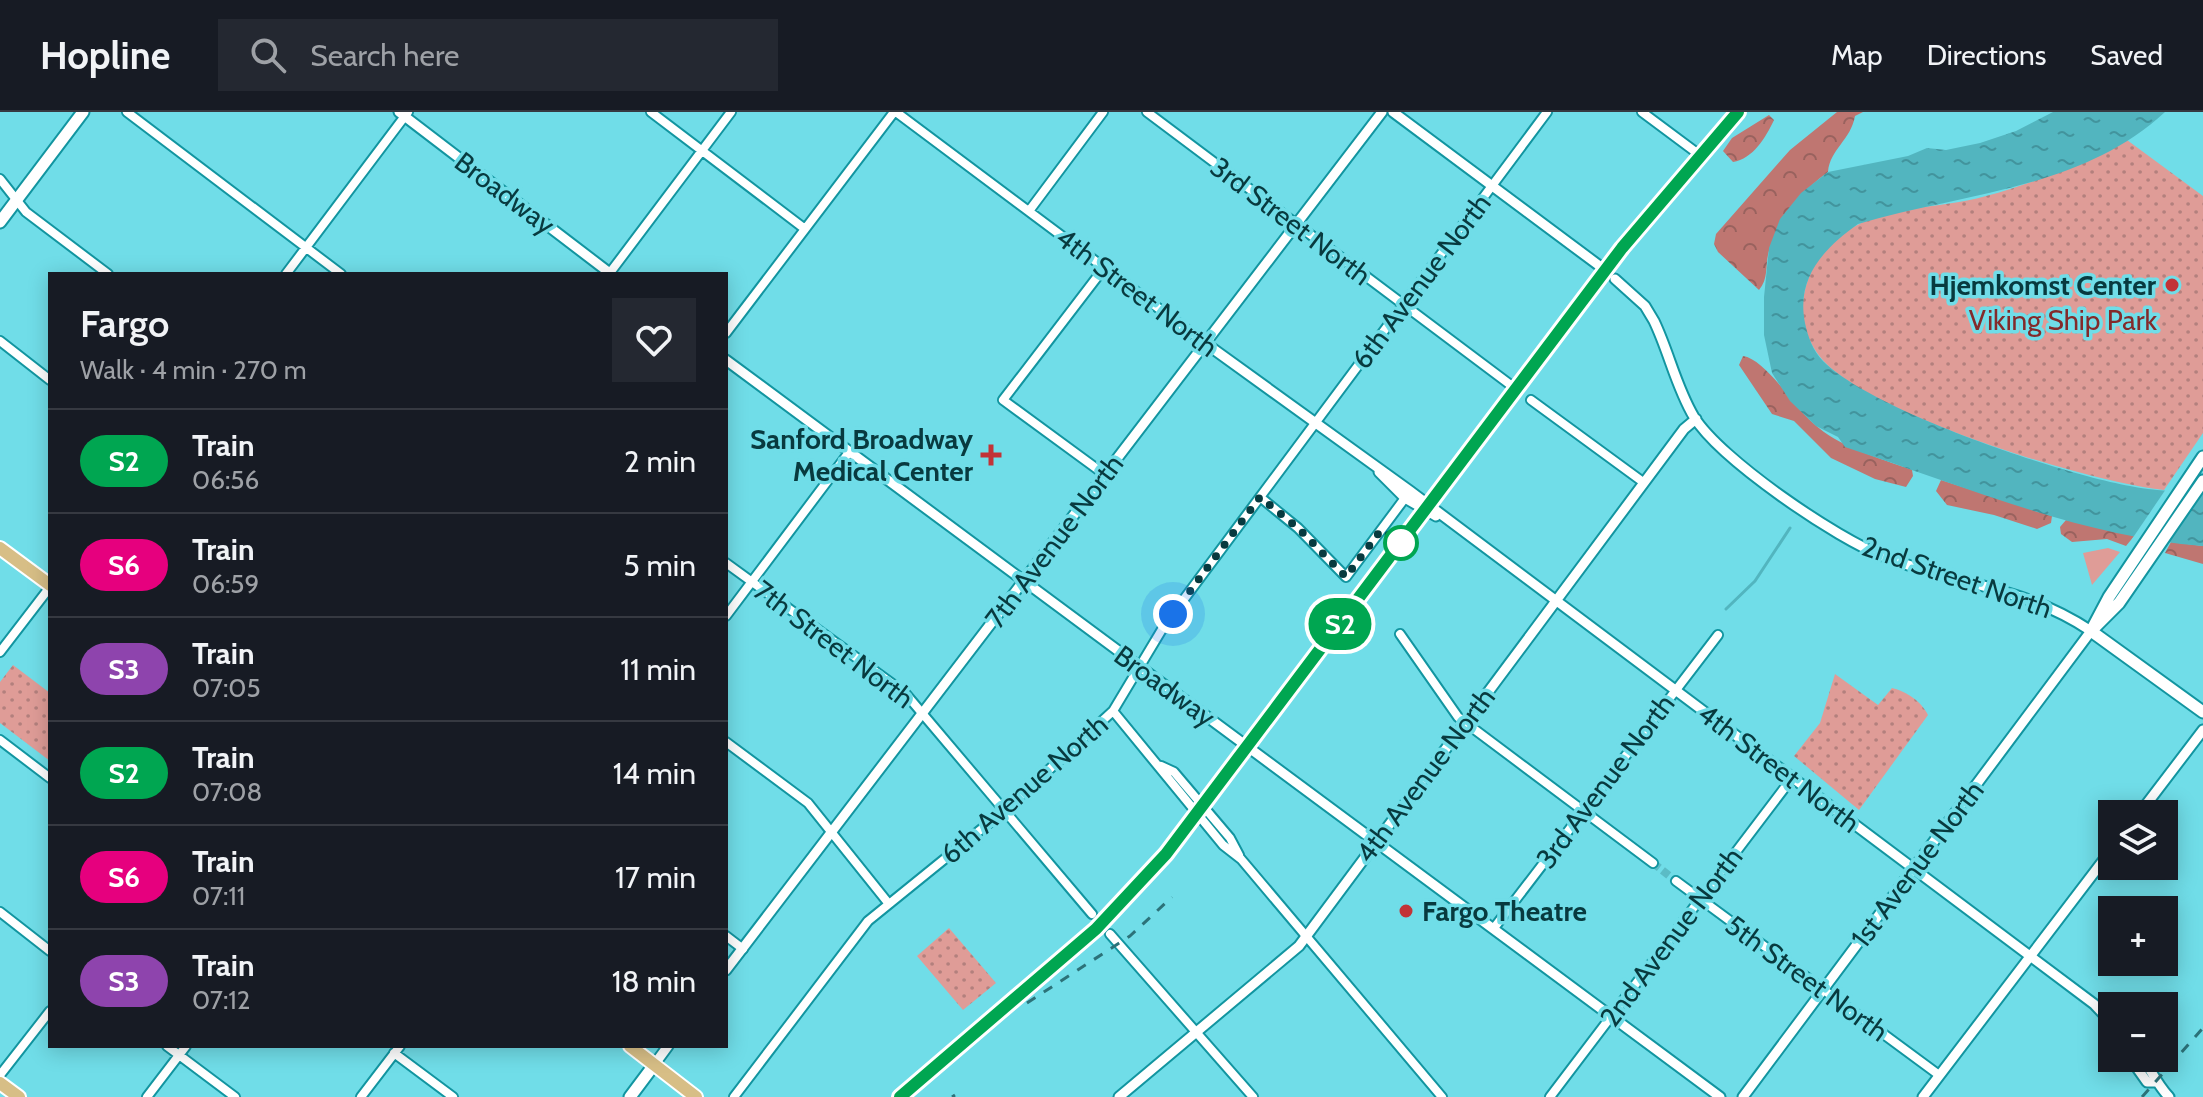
<!DOCTYPE html>
<html lang="en">
<head>
<meta charset="utf-8">
<style>
  :root { --surface:#171b24; --page:#242831; --text:#f1f3f6; --muted:#9ea1a6; --line:#363941 }
  body { margin:0; font-family:Cabin,sans-serif; background:var(--page); color:var(--text); height:100vh; display:flex; flex-direction:column; font-size:30px; white-space:nowrap }
  * { box-sizing:border-box; margin:0 }
  p { font-size:26px; color:var(--muted) }
  .icon { flex:none; width:44px; height:44px; fill:none; stroke:currentColor; stroke-width:2; stroke-linecap:round; stroke-linejoin:round }
  .map { position:relative; flex:1; overflow:hidden }
  .details { position:absolute; left:48px; top:160px; width:680px; height:776px; display:flex; flex-direction:column; background:var(--surface); border-radius:0px; box-shadow:0 4px 20px #0003 }
  .details>* { flex:none }
  .badge { padding:0 16px; border-radius:26px; font-size:28px; line-height:52px }
  .tools { position:absolute; left:2098px; top:688px; display:grid; gap:16px }
  .tools a { display:grid; place-items:center; width:80px; height:80px; border-radius:0px; background:var(--surface); box-shadow:0 4px 20px #0003; font-size:40px }
  .you { position:absolute; width:40px; height:40px; margin:-20px; border:6px solid #fff; border-radius:50%; background:#1a73e8; box-shadow:0 0 0 12px #1a73e833 }
  .map>.badge { position:absolute; translate:-50% -50%; box-shadow:0 0 0 4px #fff }
  .round { display:grid; place-items:center; flex:none; width:84px; height:84px; border-radius:0px; background:var(--page) }
  .summary { display:flex; align-items:center; justify-content:space-between; height:136px; padding:0 32px }
  h1 { font-size:38px; font-weight:600; line-height:60px }
  ul { padding:0; list-style:none }
  li { display:flex; align-items:center; gap:24px; height:104px; padding:0 32px; border-top:2px solid var(--line) }
  li div { flex:1 }
  li b { display:block; font-size:30px }
  li em { font-style:normal }
  li .badge { min-width:88px; font-weight:700; text-align:center }
  header { display:flex; align-items:center; gap:48px; box-sizing:border-box; height:112px; padding:0 40px; background:var(--surface); border-bottom:2px solid var(--line) }
  header strong { font-size:38px }
  nav { display:flex; gap:44px; margin-inline-start:auto; font-size:28px }
  .search { width:560px; height:72px; background:var(--page); display:flex; align-items:center; gap:20px; box-sizing:border-box; padding:0 28px; border-radius:0px; color:var(--muted); font-size:30px }
  .map>svg:first-child { display:block }
  .grass { fill:#df9c97 }
  .forest { fill:url(#forest-crowns) }
  .park { fill:url(#park-dots) }
  .water { fill:url(#water-ripples) }
  .pier { fill:#70dde8 }
  .lines { fill:none; stroke-linecap:round; stroke-linejoin:round }
  .stream { stroke:#52b5bf; stroke-width:3 }
  .minor-tunnel { stroke:#5bbcc6; stroke-width:8; stroke-dasharray:8 4; stroke-linecap:butt }
  .minor-casing { stroke:#1295a0; stroke-width:12 }
  .tertiary-casing { stroke:#1295a0; stroke-width:13 }
  .secondary-casing { stroke:#1295a0; stroke-width:15 }
  .primary-casing { stroke:#fff; stroke-width:16 }
  .minor { stroke:#fff; stroke-width:8 }
  .tertiary { stroke:#fff; stroke-width:9 }
  .secondary { stroke:#fff; stroke-width:11 }
  .primary { stroke:#d7be86; stroke-width:12 }
  .rail { stroke:#2c7279; stroke-width:3; stroke-dasharray:10 10; stroke-linecap:butt }
  .line-casing { stroke:#fff; stroke-width:18 }
  .line { stroke:#00a651; stroke-width:12 }
  .walk { stroke:#083a3f; stroke-width:8; stroke-dasharray:0 14.4 }
  .poi-dot { fill:#c23337; stroke:#70dde8; stroke-width:3 }
  .stop-dot { fill:#fff; stroke:#00a651; stroke-width:4 }
  .labels { text-anchor:middle; dominant-baseline:central; stroke-width:7; stroke-linejoin:round; paint-order:stroke }
  .street-label { font-size:28px; fill:#083a3f; stroke:#70dde8 }
  .poi-label { font-size:28px; font-weight:bold; fill:#083a3f; stroke:#70dde8; text-anchor:end }
  .park-label { font-size:28px; fill:#832a2a; stroke:#70dde8 }
</style>
</head>
<body>
<header>
<strong>Hopline</strong>
<div class="search"><svg class="icon" aria-label="search" viewBox="0 0 24 24"><circle cx="10" cy="10" r="6"/><path d="M15 15l6 6"/></svg>Search here</div>
<nav><a>Map</a><a>Directions</a><a>Saved</a></nav>
</header>
<div class="map">
<svg width="2203" height="985" viewBox="0 0 2203 985">
  <defs>
    <pattern id="forest-crowns" width="20" height="18" patternUnits="userSpaceOnUse" patternTransform="scale(2)"><rect width="20" height="18" fill="#bf7671"/><path d="M2 6a3 3 0 1 1 6 0M12 15a3 3 0 1 1 6 0" fill="none" stroke="#99625e"/></pattern>
    <pattern id="park-dots" width="8" height="8" patternUnits="userSpaceOnUse" patternTransform="scale(2)"><rect width="8" height="8" fill="#df9c97"/><path d="M2 2h.1M6 6h.1" fill="none" stroke="#b3807d" stroke-width="1.8" stroke-linecap="round"/></pattern>
    <pattern id="water-ripples" width="26" height="14" patternUnits="userSpaceOnUse" patternTransform="scale(2)"><rect width="26" height="14" fill="#52b5bf"/><path d="M2 4q2-2 4 0t4 0M15 11q2-2 4 0t4 0" fill="none" stroke="#42949d"/></pattern>
  </defs>
  <rect width="100%" height="100%" fill="#70dde8"/>
  <!-- grass -->
  <path class="grass" d="M2108,436L2120,440L2092,473L2083,441Z"/>
  <!-- forest -->
  <path class="forest" d="M1837,0H1863L1855,4C1851,28 1830,37 1828,60C1802,79 1781,104 1770,136C1764,151 1770,165 1759,178L1718,140L1714,132L1716,122L1790,38Z
    M1769,3L1774,8C1766,25 1753,47 1733,50L1723,39L1732,26Z
    M1743,244C1765,247 1794,294 1813,311C1839,335 1877,345 1912,358L1913,364L1906,375L1875,367L1831,346L1794,309L1772,302L1739,253Z
    M1941,368L2052,404L2051,411L2037,417L1994,403L1947,393L1936,379Z
    M2066,408L2135,423L2126,434L2107,427L2072,430L2061,422L2060,415Z
    M2171,430L2203,434V452L2165,441Z"/>
  <!-- park -->
  <path class="park" d="M2127,28L2203,84V321L2164,378C2091,371 1867,302 1821,246C1790,209 1801,158 1836,127C1877,92 1937,98 1986,84C2036,71 2081,51 2127,28Z
    M13,553L50,581V649L0,611V570Z
    M1835,562L1878,593L1892,576C1906,579 1922,590 1928,603L1859,698L1794,644L1820,611Z
    M949,816L996,871L963,898L917,844Z"/>
  <!-- water -->
  <path class="water" d="M2053,0H2165C2081,78 1961,81 1858,112C1823,137 1796,166 1805,211C1808,225 1813,239 1823,249C1873,299 2058,361 2130,374C2154,379 2179,379 2203,381V434C2079,424 1961,373 1845,335L1838,325L1816,314L1790,289L1772,261L1764,223V185L1769,136L1780,107L1801,81L1828,60L1908,44L1927,36L1946,38L1980,31L2016,19Z"/>
  <!-- pier -->
  <path class="pier" d="M2168,374L2203,379L2167,434L2132,427Z"/>
  <g class="lines">
    <!-- stream -->
    <path class="stream" d="M1726,497L1755,469L1790,416"/>
    <!-- minor-tunnel -->
    <path class="minor-tunnel" d="M1653,751L1676,769"/>
    <defs>
      <path id="minor" d="M127,0L341,162
        M651,0L805,117
        M896,0L1205,231
        M1147,0L1512,274
        M1642,0L1697,41
        M0,67L26,100L108,162
        M1029,99L1103,0
        M1104,156L1003,288L1104,362
        M286,162L408,0
        M609,162L731,0
        M726,221L894,0
        M0,229L50,268
        M1531,288L1643,370
        M1260,385L1298,416L1346,465L1405,386
        M726,451L905,581L1092,802
        M726,504L850,339
        M1400,522L1458,605L1653,751
        M0,540L50,475
        M1113,599L1223,733L1241,747L1442,985
        M0,628L50,666
        M726,630L808,691L889,792
        M1161,654L1174,660L1230,726L1239,743
        M1676,769L1939,963
        M0,800L50,839
        M1494,816L1718,523
        M1110,822L1253,985
        M726,824L743,837
        M167,934L235,985
        M394,941L453,985
        M0,963L50,899
        M147,985L186,934
        M361,985L400,934
        M734,985L868,809L1005,698L1113,599L1164,514L1547,0
        M1550,985L1792,666"/>
      <path id="tertiary" d="M399,0L611,162
        M1393,0L1601,155
        M1615,167L1645,194L1654,209C1669,240 1676,275 1694,305C1721,348 1837,427 1885,445C1957,473 2024,474 2091,519L1743,985
        M1205,231L1410,379L2094,892L2112,911
        M726,248L1720,985
        M1379,360L1405,386L1436,404
        M2139,702L2203,618
        M726,858L1382,0
        M2130,946L2147,970H2155
        M2143,946C2152,960 2157,972 2169,985
        M654,953L668,934
        M1119,985L1299,834L1684,317L1696,307
        M1923,985L2112,737"/>
      <path id="secondary" d="M0,110L83,0
        M2091,519L2109,485L2203,345
        M2091,519L2119,491L2203,369
        M2091,519L2203,600
        M630,985L654,953"/>
      <path id="primary" d="M0,436L50,473
        M630,934L696,985
        M0,971L19,985"/>
    </defs>
    <!-- minor casing -->
    <use href="#minor" class="minor-casing"/>
    <!-- tertiary casing -->
    <use href="#tertiary" class="tertiary-casing"/>
    <!-- secondary casing -->
    <use href="#secondary" class="secondary-casing"/>
    <!-- primary casing -->
    <use href="#primary" class="primary-casing"/>
    <!-- minor -->
    <use href="#minor" class="minor"/>
    <!-- tertiary -->
    <use href="#tertiary" class="tertiary"/>
    <!-- secondary -->
    <use href="#secondary" class="secondary"/>
    <!-- primary -->
    <use href="#primary" class="primary"/>
    <!-- rail -->
    <path class="rail" d="M1027,891L1130,824L1172,785
      M900,985L1096,817L1166,742L1622,136L1738,0
      M952,985L955,983
      M2142,985L2203,916"/>
  </g>
  <g class="lines">
    <defs>
      <path id="line" d="M900,985L1096,817L1166,742L1622,136L1738,0"/>
    </defs>
    <!-- line casing -->
    <use href="#line" class="line-casing"/>
    <!-- line -->
    <use href="#line" class="line"/>
    <!-- walk -->
    <path class="walk" d="M1173,502L1260,385L1298,416L1346,465L1381,418L1401,431"/>
  </g>
  <!-- markers -->
  <g class="poi-dot">
    <circle cx="2172" cy="173" r="8"/>
    <path d="M987 331h8v8h8v8h-8v8h-8v-8h-8v-8h8z"/>
    <circle cx="1406" cy="799" r="8"/>
  </g>
  <circle class="stop-dot" cx="1401" cy="431" r="16"/>
  <g class="labels">
    <!-- street labels -->
    <g class="street-label">
      <text transform="translate(505 81) rotate(37)">Broadway</text>
      <text transform="translate(1291 109) rotate(37)">3rd Street North</text>
      <text transform="translate(1421 169) rotate(-53)">6th Avenue North</text>
      <text transform="translate(1137 180) rotate(37)">4th Street North</text>
      <text transform="translate(1054 429) rotate(-53)">7th Avenue North</text>
      <text transform="translate(1957 465) rotate(19)">2nd Street North</text>
      <text transform="translate(834 532) rotate(37)">7th Street North</text>
      <text transform="translate(1165 574) rotate(36)">Broadway</text>
      <text transform="translate(1779 656) rotate(37)">4th Street North</text>
      <text transform="translate(1425 663) rotate(-53)">4th Avenue North</text>
      <text transform="translate(1605 669) rotate(-53)">3rd Avenue North</text>
      <text transform="translate(1024 677) rotate(-41)">6th Avenue North</text>
      <text transform="translate(1917 752) rotate(-53)">1st Avenue North</text>
      <text transform="translate(1671 825) rotate(-53)">2nd Avenue North</text>
      <text transform="translate(1807 866) rotate(36)">5th Street North</text>
    </g>
    <!-- poi labels -->
    <g class="poi-label">
      <text x="2156" y="173">Hjemkomst Center</text>
      <text x="973" y="327">Sanford Broadway<tspan x="973" dy="32">Medical Center</tspan></text>
      <text x="1422" y="799" text-anchor="start">Fargo Theatre</text>
    </g>
    <!-- park labels -->
    <g class="park-label">
      <text x="2063" y="208">Viking Ship Park</text>
    </g>
  </g>
</svg>
<div class="tools">
<a><svg class="icon" aria-label="layers" viewBox="0 0 24 24"><path d="M12 4l9 5-9 5-9-5zM3 14l9 5 9-5"/></svg></a>
<a>+</a>
<a>−</a>
</div>
<div class="you" style="left:1173px;top:502px"></div>
<b class="badge" style="left:1340px;top:512px;background:#00a651;color:#fff">S2</b>
<section class="details">
<div class="summary"><div><h1>Fargo</h1><p>Walk · 4 min · 270 m</p></div><a class="round"><svg class="icon" aria-label="heart" viewBox="0 0 24 24"><path d="M12 20l-8-8c-3-5 5-10 8-4 3-6 11-1 8 4z"/></svg></a></div>
<ul>
<li><span class="badge" style="background:#00a651;color:#fff">S2</span><div><b>Train</b><p>06:56</p></div><em>2 min</em></li>
<li><span class="badge" style="background:#e6007e;color:#fff">S6</span><div><b>Train</b><p>06:59</p></div><em>5 min</em></li>
<li><span class="badge" style="background:#8e44ad;color:#fff">S3</span><div><b>Train</b><p>07:05</p></div><em>11 min</em></li>
<li><span class="badge" style="background:#00a651;color:#fff">S2</span><div><b>Train</b><p>07:08</p></div><em>14 min</em></li>
<li><span class="badge" style="background:#e6007e;color:#fff">S6</span><div><b>Train</b><p>07:11</p></div><em>17 min</em></li>
<li><span class="badge" style="background:#8e44ad;color:#fff">S3</span><div><b>Train</b><p>07:12</p></div><em>18 min</em></li>
</ul>
</section>
</div>
</body>
</html>
